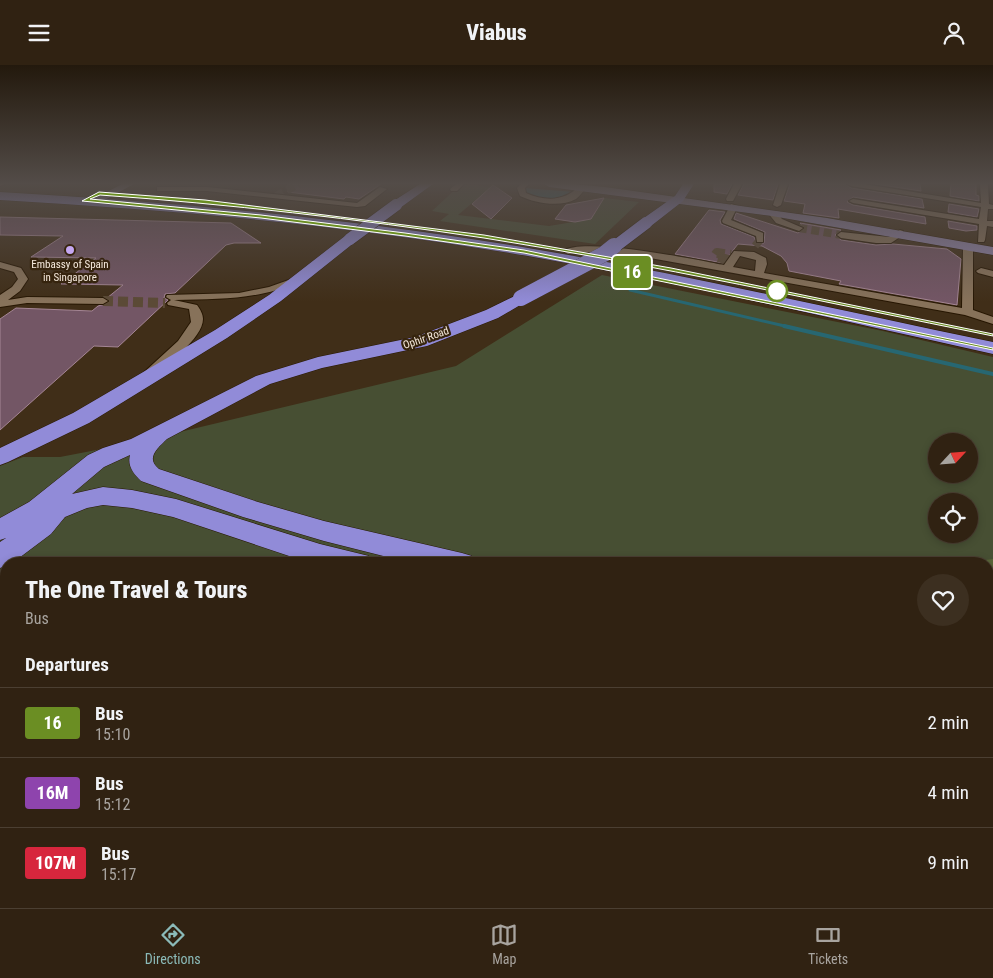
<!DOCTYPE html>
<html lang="en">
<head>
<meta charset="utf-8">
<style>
  :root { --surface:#302212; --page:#3c2f20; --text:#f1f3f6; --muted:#a8a49f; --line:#4b3f32; --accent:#8bbbb9 }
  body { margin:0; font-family:"Roboto Condensed",sans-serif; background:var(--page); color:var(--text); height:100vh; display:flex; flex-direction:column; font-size:19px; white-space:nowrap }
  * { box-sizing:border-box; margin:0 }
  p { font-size:16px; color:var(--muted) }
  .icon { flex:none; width:28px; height:28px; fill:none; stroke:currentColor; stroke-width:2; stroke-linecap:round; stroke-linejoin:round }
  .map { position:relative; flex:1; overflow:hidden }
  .drawer { position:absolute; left:0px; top:492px; width:994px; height:351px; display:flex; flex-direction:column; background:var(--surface); border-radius:20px 20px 0 0; box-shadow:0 2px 8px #0003,0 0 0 1px var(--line) }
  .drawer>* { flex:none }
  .badge { padding:0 10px; border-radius:4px; font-size:18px; line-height:32px }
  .needle { width:32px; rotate:64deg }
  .controls { position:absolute; left:928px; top:368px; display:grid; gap:10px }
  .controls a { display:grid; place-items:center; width:50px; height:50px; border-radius:50%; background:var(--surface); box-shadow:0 2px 8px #0003,0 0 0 1px var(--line); font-size:25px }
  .map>.badge { position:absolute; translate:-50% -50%; box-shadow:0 0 0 2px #fff }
  h2 { padding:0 25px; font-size:19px; line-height:45px }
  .round { display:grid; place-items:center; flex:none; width:52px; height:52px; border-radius:26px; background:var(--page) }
  .headline { display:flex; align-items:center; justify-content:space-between; height:85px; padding:0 25px }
  h1 { font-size:24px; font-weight:800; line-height:38px }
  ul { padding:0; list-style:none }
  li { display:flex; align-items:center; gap:15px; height:70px; padding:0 25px; border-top:1px solid var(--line) }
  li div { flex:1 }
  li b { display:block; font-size:19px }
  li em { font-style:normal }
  li .badge { min-width:55px; font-weight:700; text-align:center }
  header { display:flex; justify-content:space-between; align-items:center; height:65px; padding:0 25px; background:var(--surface); font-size:22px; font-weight:800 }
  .tab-bar { display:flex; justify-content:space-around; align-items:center; height:70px; border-top:1px solid var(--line); background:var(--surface); font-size:14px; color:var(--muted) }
  .tab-bar a { display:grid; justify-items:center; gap:2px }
  .tab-bar .active { color:var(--accent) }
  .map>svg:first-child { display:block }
  .green { fill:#474f33; fill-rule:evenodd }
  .forest { fill:#596438 }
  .water { fill:#276772 }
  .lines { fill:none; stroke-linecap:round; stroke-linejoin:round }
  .stream-far1 { stroke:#276772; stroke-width:3 }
  .stream { stroke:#276772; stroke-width:4 }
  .building { fill:#735665; stroke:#a58695 }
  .minor-tunnel-far1 { stroke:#5b4a36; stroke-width:8; stroke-dasharray:8 4.5; stroke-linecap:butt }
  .minor-tunnel { stroke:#5b4a36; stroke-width:10; stroke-dasharray:10 5; stroke-linecap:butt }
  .minor-casing { stroke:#261602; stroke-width:2 }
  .major-casing { stroke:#261602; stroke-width:1 }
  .highway-casing { stroke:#261602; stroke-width:1 }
  .minor { fill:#87725a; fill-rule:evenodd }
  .major { fill:#8d81a6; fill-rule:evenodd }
  .highway { fill:#918bd8; fill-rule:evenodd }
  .highway-bridge-far1-casing { stroke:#261602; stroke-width:13; stroke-linecap:butt }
  .highway-bridge-casing { stroke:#261602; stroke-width:16; stroke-linecap:butt }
  .highway-bridge-far1 { stroke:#918bd8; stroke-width:12 }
  .highway-bridge { stroke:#918bd8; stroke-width:16 }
  .line { fill:#6b8e23; stroke:#fff }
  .poi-dot { fill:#c4a7f1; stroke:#36240e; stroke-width:2 }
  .stop-dot { fill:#fff; stroke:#6b8e23; stroke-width:2.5 }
  .labels { text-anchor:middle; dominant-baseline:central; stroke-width:4.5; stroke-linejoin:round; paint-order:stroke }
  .far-poi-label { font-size:11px; fill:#f6eadd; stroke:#36240e }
  .far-street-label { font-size:11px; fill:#f6eadd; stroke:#36240e }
</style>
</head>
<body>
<header><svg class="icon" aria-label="menu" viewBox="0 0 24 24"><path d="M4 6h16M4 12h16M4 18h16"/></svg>Viabus<svg class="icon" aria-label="person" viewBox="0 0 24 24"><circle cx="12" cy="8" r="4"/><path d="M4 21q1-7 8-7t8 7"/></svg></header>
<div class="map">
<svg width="993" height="843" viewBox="0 0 993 843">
  <rect width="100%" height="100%" fill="#402e18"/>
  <!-- green -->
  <path class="green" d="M461,119L491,122L458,150L549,161L591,154L604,133L639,137L595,179L440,156L449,149L432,146Z
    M602,210L883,266L993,292V736L988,730V499H6V838H11L0,842V401L23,392H60L138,377L456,301ZM936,376H969V409H936ZM936,436H969V469H936Z"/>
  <!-- forest -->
  <path class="forest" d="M993,494V597L988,598V499H954Z"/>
  <!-- water -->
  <path class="water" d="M524,123L576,127C560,133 538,139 524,126Z"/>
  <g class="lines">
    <!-- stream-far1 -->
    <path class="stream-far1" d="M630,225L789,262"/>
    <!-- stream -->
    <path class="stream" d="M784,261L993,309"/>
  </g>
  <!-- building -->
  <path class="building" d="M288,119H381L359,134L346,132L344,134L288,127Z
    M714,119H732L727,129L714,127Z
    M744,119H778L773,135L738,130Z
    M790,119H845L851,123L922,134L924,143L853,132L847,137L853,140L925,152L926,159L838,144L839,153L803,148L805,139L784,136Z
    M875,119H920L921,126Z
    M951,119H976V130L979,131V136L950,131Z
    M493,120L512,133L491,154L472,139Z
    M604,133L591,154L575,157L555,154L566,140Z
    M949,139L979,144L977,152L948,147Z
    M709,145L725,147L720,155L721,159L754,172L757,179L764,178L765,167L734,154L736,148L798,168L805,163L800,158L841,165L835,170L841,175L876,180L893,179L947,184L961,194L957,240L839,219L841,216L789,206L787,198L781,191L762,181L738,179L723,198L675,189Z
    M0,152L231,158L261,178H234L226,180L175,228L165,229L164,233L168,235L118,282L94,281L0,365V254L16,243L92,246L98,241L109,238L110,235L107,233L123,220L61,219L96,193L31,192L63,171L0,170Z
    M948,156L977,161V165L966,166L949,163Z"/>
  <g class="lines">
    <!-- minor-tunnel-far1 -->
    <path class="minor-tunnel-far1" d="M276,131L299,119
      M799,163L841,170
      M755,181L760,175"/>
    <!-- minor-tunnel -->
    <path class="minor-tunnel" d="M728,195L715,191L717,188L731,190
      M103,236L165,238"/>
    <defs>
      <path id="minor" d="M0,119H5L0,121Z
        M456,119H464L457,126H451L450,124Z
        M521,119H529L525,123L526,128C546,137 566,136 580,120L587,122C583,126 580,131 576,134C560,143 535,138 520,131L517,123Z
        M734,119H742L733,136H727L726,134Z
        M780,119H788L781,140L777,142L773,140Z
        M847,119H864L981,138L980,119H988L989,139L993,140V144H988L987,156H993V162L987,161L985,175L984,177H978L979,159L853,138L849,136L853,134L979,154L981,142L851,121Z
        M157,122H207L357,138L380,122L387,124L365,141L357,142L207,126H157Z
        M731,139L738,141L731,155L763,168V177H757L756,171L723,158L722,156Z
        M769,146H775L782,154L803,163L799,166L776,158L768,148Z
        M900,165L903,166V170L891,178H876L841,173L837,170L841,167L889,172Z
        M968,178L973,181V245L993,252V259L965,250L639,191L591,187L568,189L563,186C582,171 697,195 724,200L734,186L754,187L766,193L767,199L764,208L962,243L963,181ZM740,191L756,195L755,206L733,202Z
        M0,197L21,203L28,214L20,226L8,235L27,232L103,233L108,236L103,239L27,238L0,242V230L12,222L18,214L14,207L0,203Z
        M981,203L993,206V212L978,208L976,206Z
        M297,212L301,213V217C254,235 223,234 174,235L197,240C200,244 203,249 203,254C203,274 165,300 152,313H142L141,310L178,276L191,257L189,244L168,240L167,238L171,235L166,232L167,230L239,228L269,222Z
        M6,564V584L0,586V566Z
        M231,838H259L260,843H232Z"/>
      <path id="major" d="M122,119H134L99,138L95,139L90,136Z
        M544,119H573L605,122L827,153L993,182V190L772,151L549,122Z
        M993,517V539L988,541V519Z
        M993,548V572L988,574V550Z
        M6,825V838H40L38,843H0V828Z
        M153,838H205L203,843H151Z"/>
      <path id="highway" d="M420,119H433L400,143H392L390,140L392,137Z
        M683,119H694L683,136L651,161H641L640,158L641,155L675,131Z
        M0,127C177,137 353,154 528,183C684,209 838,245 993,277V289C838,255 684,218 528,191C353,161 177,145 0,135Z
        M350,170L357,174L355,177L281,236L227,273L89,358L8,397L0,400V383L73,348L215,265L269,230L345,171Z
        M521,228L527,230L529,233L527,236L498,253L427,281L322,303L270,319L167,374C158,383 145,393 159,404L258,437L324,456L462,488L472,491L476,499H415L324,476L243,452L141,416C134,409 127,401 130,390L104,402L72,429L103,422L132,425L176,434L320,479L369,491L373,499H313L173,452L132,443L103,440L87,443L65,452L51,469L11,499H6V501L0,503V477L6,473L0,475V453L29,437L88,390L103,383L131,374L256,311L318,292L415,272L486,245Z"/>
    </defs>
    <!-- minor casing -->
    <use href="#minor" class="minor-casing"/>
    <!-- major casing -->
    <use href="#major" class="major-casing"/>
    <!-- highway casing -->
    <use href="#highway" class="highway-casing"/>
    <!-- minor -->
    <use href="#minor" class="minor"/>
    <!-- major -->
    <use href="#major" class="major"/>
    <!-- highway -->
    <use href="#highway" class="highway"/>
    <defs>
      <path id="highway-bridge-far1" d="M350,174L396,140
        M613,183L646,158"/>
      <path id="highway-bridge" d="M521,233L604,189L614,181"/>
    </defs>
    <!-- highway-bridge-far1 casing -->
    <use href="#highway-bridge-far1" class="highway-bridge-far1-casing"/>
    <!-- highway-bridge casing -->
    <use href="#highway-bridge" class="highway-bridge-casing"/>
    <!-- highway-bridge-far1 -->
    <use href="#highway-bridge-far1" class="highway-bridge-far1"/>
    <!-- highway-bridge -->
    <use href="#highway-bridge" class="highway-bridge"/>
  </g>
  <!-- sky -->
  <linearGradient id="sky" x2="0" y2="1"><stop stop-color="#23190d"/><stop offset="0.5" stop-color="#534c48"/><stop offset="1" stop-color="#534c48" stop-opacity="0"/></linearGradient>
  <rect width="993" height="237" fill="url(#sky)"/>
  <!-- line -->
  <path class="line" d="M99,127L205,135L484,170L671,203L993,269V271C824,237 655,200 484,173C357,154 228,139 100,130L90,134L261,150L405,168L524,185L993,283V285L524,188L405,171L261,153L82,136Z"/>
  <!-- markers -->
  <circle class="poi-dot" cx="70" cy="185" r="5"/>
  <circle class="stop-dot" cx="777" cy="226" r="10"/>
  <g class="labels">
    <!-- far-poi labels -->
    <g class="far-poi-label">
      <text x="70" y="199">Embassy of Spain<tspan x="70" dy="13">in Singapore</tspan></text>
    </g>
    <!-- far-street labels -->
    <g class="far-street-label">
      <text transform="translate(426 273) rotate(-19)">Ophir Road</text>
    </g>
  </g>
</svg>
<div class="controls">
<a><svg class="needle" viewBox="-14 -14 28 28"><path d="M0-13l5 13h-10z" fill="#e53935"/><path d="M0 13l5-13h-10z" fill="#a8a49f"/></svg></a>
<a><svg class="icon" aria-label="locate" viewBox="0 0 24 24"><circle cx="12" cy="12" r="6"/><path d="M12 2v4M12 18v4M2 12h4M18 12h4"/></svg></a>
</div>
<b class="badge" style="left:632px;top:207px;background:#6b8e23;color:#fff">16</b>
<section class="drawer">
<div class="headline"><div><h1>The One Travel &amp; Tours</h1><p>Bus</p></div><a class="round"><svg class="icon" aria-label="heart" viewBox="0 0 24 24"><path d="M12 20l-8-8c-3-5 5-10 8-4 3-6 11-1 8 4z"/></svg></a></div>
<h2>Departures</h2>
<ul>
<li><span class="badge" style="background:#6b8e23;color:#fff">16</span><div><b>Bus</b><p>15:10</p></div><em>2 min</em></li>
<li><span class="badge" style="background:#8e44ad;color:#fff">16M</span><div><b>Bus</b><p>15:12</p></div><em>4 min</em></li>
<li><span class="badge" style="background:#d7263d;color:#fff">107M</span><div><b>Bus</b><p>15:17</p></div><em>9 min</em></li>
</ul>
</section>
</div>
<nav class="tab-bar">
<a class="active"><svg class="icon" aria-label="directions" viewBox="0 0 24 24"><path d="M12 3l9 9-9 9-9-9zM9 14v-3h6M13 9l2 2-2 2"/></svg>Directions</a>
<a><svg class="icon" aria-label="map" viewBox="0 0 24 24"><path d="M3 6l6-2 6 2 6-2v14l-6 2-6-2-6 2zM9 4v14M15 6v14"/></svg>Map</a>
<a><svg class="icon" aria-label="tickets" viewBox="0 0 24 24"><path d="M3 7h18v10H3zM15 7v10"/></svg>Tickets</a>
</nav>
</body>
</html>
